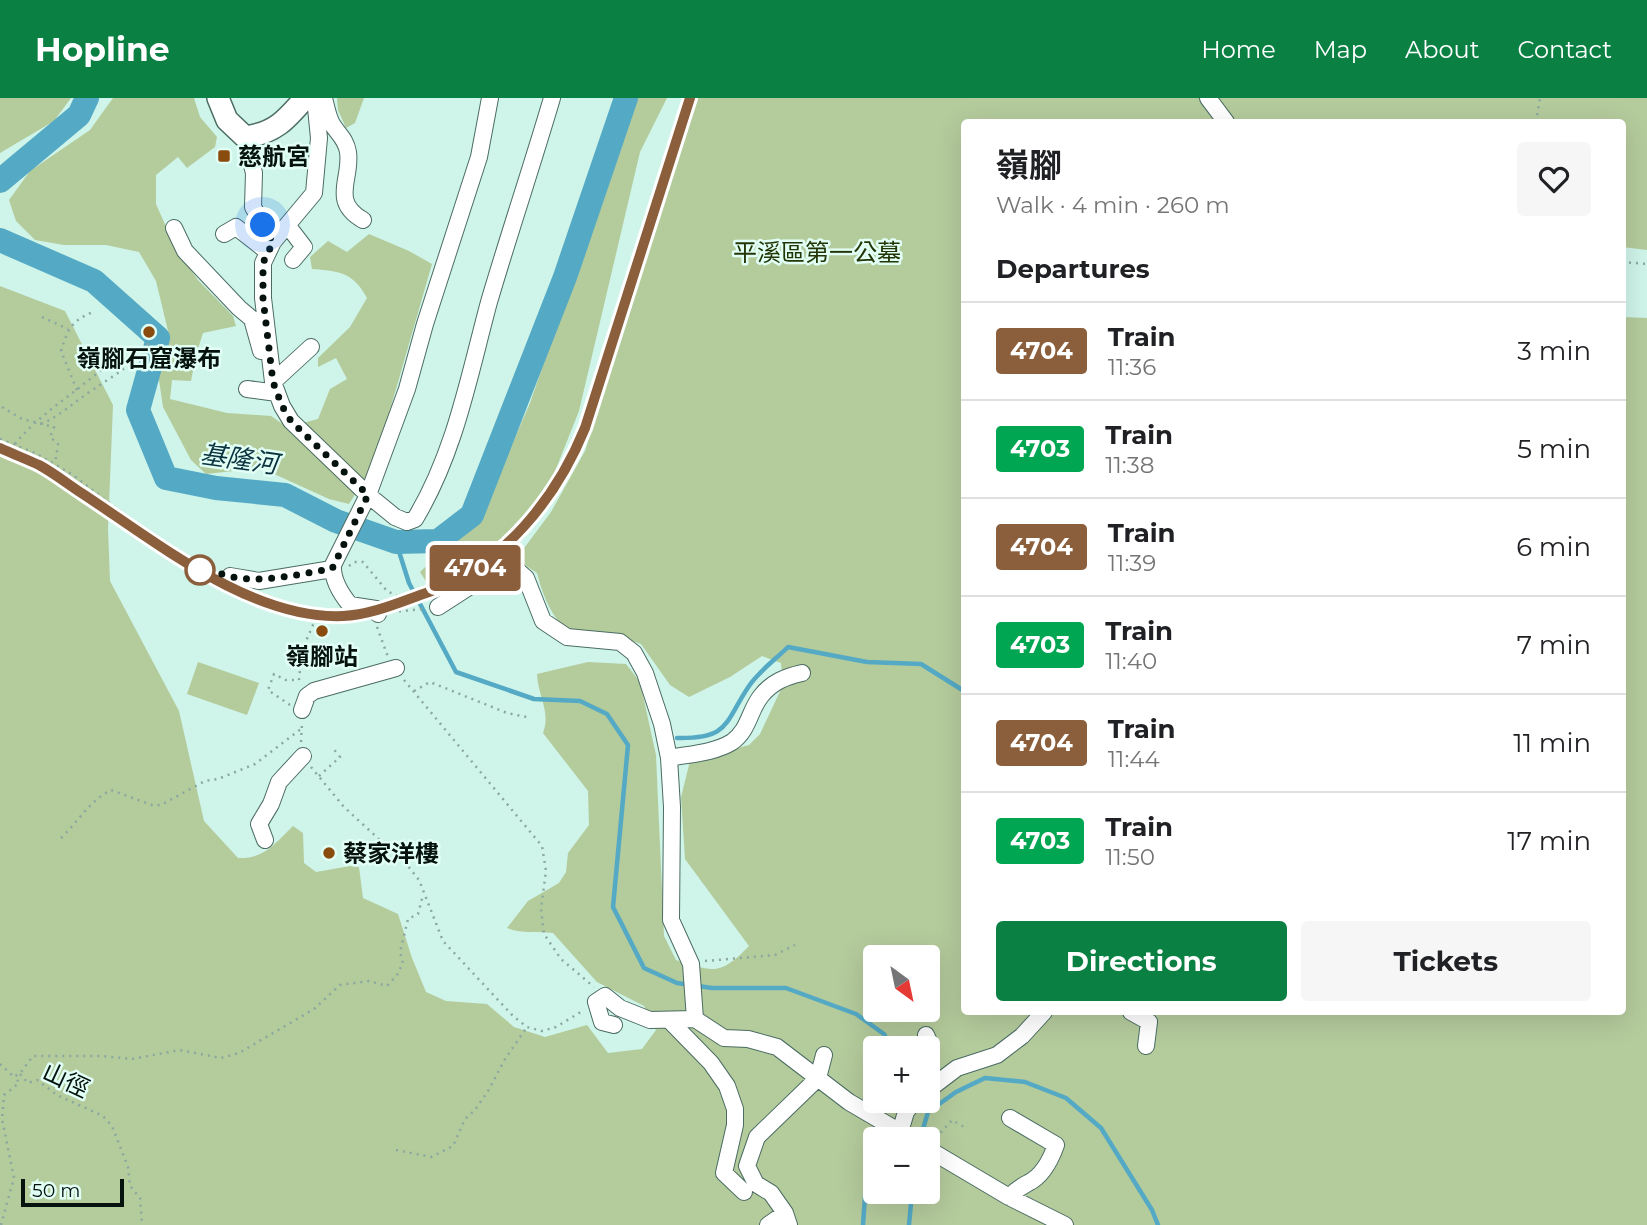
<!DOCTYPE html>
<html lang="en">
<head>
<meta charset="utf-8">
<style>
  :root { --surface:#fff; --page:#f6f6f6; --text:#202124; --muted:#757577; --line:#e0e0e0; --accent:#0b8043 }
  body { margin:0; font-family:Montserrat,"Noto Sans TC",sans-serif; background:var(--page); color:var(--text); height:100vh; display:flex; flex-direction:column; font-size:26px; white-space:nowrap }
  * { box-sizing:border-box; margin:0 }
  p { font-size:23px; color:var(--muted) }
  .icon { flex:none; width:38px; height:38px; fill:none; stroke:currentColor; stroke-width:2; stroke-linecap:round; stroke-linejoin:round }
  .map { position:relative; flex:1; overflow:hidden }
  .panel { position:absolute; left:961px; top:21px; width:665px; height:896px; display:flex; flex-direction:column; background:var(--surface); border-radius:7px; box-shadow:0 7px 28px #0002 }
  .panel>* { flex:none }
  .badge { padding:0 14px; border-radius:5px; font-size:24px; line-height:46px }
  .needle { width:46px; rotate:147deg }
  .controls { position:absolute; left:863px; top:847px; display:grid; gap:14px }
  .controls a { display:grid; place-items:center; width:77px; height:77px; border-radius:7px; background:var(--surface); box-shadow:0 7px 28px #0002; font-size:35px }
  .scale { position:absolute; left:21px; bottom:18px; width:103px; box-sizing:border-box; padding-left:7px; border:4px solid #05120e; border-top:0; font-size:19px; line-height:24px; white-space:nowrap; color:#05120e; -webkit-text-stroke:5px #e2fff6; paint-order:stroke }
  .you { position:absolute; width:35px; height:35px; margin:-18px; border:5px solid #fff; border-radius:50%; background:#1a73e8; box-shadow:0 0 0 10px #1a73e833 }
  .map>.badge { position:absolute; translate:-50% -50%; box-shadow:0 0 0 4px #fff }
  h2 { padding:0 35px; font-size:26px; line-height:63px }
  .round { display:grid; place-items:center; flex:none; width:74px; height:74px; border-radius:7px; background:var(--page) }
  .summary { display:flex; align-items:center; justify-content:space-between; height:119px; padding:0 35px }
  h1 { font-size:33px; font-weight:700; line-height:52px }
  .cta { display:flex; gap:14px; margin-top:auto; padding:14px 35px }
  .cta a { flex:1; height:80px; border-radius:7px; background:var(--accent); color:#fff; font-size:28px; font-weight:700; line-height:80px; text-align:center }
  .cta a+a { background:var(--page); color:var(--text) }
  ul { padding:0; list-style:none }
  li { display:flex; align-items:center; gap:21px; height:98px; padding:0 35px; border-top:2px solid var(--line) }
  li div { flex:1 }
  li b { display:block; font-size:26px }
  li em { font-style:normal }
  li .badge { min-width:77px; font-weight:700; text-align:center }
  header { display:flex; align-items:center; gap:42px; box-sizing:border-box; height:98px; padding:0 35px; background:var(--accent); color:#fff }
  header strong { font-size:33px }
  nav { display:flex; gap:38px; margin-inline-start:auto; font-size:24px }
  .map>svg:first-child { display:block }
  .green { fill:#b4cb9c; fill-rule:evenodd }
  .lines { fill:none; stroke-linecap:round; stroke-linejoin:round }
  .stream { stroke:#54a9c5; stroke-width:4.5 }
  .river { stroke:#54a9c5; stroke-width:24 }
  .minor-casing { stroke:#4b6c63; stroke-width:18 }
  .major-casing { stroke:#4b6c63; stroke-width:24 }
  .path { stroke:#8ba89f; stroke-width:2.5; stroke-dasharray:2 5; stroke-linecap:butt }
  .minor { stroke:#fff; stroke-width:16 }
  .major { stroke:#fff; stroke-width:21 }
  .rail { stroke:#5c746d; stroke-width:4.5; stroke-dasharray:14 7; stroke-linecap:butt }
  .line-casing { stroke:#fff; stroke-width:16 }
  .line { stroke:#8b5e3c; stroke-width:10 }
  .walk { stroke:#05120e; stroke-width:7; stroke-dasharray:0 12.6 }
  .poi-dot { fill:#894b0e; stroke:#e2fff6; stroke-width:2.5 }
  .stop-dot { fill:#fff; stroke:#8b5e3c; stroke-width:3.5 }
  .labels { text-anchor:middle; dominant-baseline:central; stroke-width:5; stroke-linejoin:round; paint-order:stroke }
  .poi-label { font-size:24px; font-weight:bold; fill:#05120e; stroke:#e2fff6; text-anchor:start }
  .park-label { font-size:24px; fill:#233505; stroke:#e2fff6 }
  .street-label { font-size:24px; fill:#05120e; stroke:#e2fff6 }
  .water-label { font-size:26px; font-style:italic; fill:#0b3440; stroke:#e2fff6 }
</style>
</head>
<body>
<header>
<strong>Hopline</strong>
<nav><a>Home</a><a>Map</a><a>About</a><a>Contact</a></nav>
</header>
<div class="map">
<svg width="1647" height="1127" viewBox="0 0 1647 1127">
  <rect width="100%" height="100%" fill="#cff4e9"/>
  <!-- green -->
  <path class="green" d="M0,0H71L54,23L0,55Z
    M113,0H194L200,19L217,39L215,49L187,70L178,59L156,77V106L175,149L198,182L233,218L236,228L203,235L196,257L191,283L172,282L170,301L227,315L271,318L287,329L318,321L330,291L347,281L336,260L318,269V260L350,229L367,200C353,174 339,173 312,171L310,159L328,143L347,154L369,136L409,153L432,166L375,364L349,406L329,401L261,370L206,376L191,362L163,309L158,275L169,237L156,183L139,154L106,147H64L35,142L16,123L9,102L30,73L90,32Z
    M337,0H364L355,25L346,30L338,12Z
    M635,0H667L640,54L579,313L552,381L516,428L471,466L427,485L420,474L481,417L530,305Z
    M698,0H1647V152L1622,149V24H964V914H1622V219L1647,220V1127H0V188L65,213L113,307L108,431L110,483L179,613L204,723L238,760C265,761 275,745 293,728L303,735L304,765L316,774L350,768L359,769L363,800L398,816L412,860L426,894L446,903L487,906L514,929L545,939L587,927L608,955L642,951L656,932L644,908L597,884L553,835C537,833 522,836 507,830L528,803L559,785L566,774L568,755L589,727L588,693L543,635C551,613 538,599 537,576L588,564L626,566L640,584L656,657L664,838L676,862C714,874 720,878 749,848L685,761L681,699L690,663L749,647L760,636L783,587L781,565L762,558L730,579L689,599L670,587L641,546L613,536L566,532C549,514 543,497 537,475L516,461L551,414L585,353L666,90ZM875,859H928V912H875ZM875,950H928V1003H875ZM875,1041H928V1094H875Z
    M198,564L259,585L247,617L187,596Z"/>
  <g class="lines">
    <!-- stream -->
    <path class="stream" d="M396,444L409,485L456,574L534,601L580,603L607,616L628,647L613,809L644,870L677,885L712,890H786L856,916L884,936L891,950
      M677,640C730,641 724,625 749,588C759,573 776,561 788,549L867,564L921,566L964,593
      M920,1041L928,1014L956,994L985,980L1025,984L1066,1000L1101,1030L1152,1112L1158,1127
      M863,1127L867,1070L886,1003
      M909,1127L912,1094"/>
    <!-- river -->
    <path class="river" d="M0,83L79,17L87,0
      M0,142L94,183L158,240L138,312L166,380L216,390L285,397L336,423L396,444L438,443L472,417L565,179L626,0"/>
    <defs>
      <path id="minor" d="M315,0L319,40L314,95L273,144L263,165V200L273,284L282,308L291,323L368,397L395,419L407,424L415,421C455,355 469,278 489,204C509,136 532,68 552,0
        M324,0C326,8 328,19 332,26C338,36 346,41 348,54C352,81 330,103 363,122
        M1208,0L1226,24
        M245,39L254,75L253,109L273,144
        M288,128L304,149L293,162
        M174,130L185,153L239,210L252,221L261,253
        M224,136L236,129L268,154
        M273,284L311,249
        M247,291L277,295
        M230,478L259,483L332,471
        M438,509L503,467L518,473L526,480L543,523L567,539L620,544L634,555L645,575L662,626L669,660L672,709L671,822L691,866L695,921
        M378,516L376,511L350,507C341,496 332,481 333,467L368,397L407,291L425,226L479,59L490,0
        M302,612L307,598L314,593L396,570
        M669,660C690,656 714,655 732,644C749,632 749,613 761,598C772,584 785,579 802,575
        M265,742L259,726L271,706L279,684L303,658
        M1131,914L1149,924L1146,948
        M669,922L711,965L727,988L735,1011V1027L724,1075L744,1094
        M614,927L602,924L596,904L605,898L620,910L650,922L695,921L724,940L748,941L777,949L849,1004L912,1041
        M923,950L930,946L926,937
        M928,992L957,970L997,957L1022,938L1044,914
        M900,1034L906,1014L914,1003
        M928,1051L1009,1099L1065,1127
        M1009,1099C1016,1092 1020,1089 1028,1085C1043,1078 1051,1061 1056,1047L1010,1020
        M768,1127L785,1115
        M789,1127L785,1115L771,1095L756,1086L747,1068L757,1039L818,980L824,957"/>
      <path id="major" d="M218,0L227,22L245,39C275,35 286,22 305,0"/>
    </defs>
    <!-- minor casing -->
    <use href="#minor" class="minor-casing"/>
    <!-- major casing -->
    <use href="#major" class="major-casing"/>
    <!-- path -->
    <path class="path" d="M1536,24L1540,0
      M1622,164L1647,166
      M42,219L68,231
      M77,292L61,253C68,231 71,223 93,214
      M2,309L22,321L54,329L50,339L58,346L55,366
      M41,326C60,318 74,304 91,293C117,275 130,270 149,244
      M0,341L37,356L73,377L142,430L217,476
      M15,346C43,311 86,290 117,256
      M168,460L169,461
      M349,468L354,464H363L387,493L403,501
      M392,514L423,511
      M377,529L388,559
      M299,582L302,552L313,527L322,526
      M404,582L542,748L546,773L541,811L544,836L561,861L594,889
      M414,593L430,584L507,615L531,620
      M290,607L268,592L274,576L286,582H299
      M301,644L302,626
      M311,669L344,709L408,768L419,782L443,843L513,918L527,929L542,933L556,929L584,912
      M319,678L340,659L332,649
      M61,740C79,723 89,703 111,692L152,707H161L205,683L218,681L255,666L301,631
      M705,863L775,857L795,847
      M0,966L14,979L21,974L33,958H102L132,961L180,952L221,960L239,955L314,911L340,887L369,883L387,888L397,877L403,865L400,854L408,821L418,816L423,797
      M20,976L28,985L37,982L57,997L103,1018L112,1028L128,1069L130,1088L140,1100L142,1127
      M936,1040L952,1022L964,1029
      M396,1052L431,1059L453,1048L465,1021L475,1012L488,993L505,961L527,929
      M1,1127L14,1080L2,1021L4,997L19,985L15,978"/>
    <!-- minor -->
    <use href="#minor" class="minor"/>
    <!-- major -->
    <use href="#major" class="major"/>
    <!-- rail -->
    <path class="rail" d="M0,350C13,356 26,361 39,367C54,375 69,387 83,396C156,444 251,522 343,518C372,517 402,503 429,494C503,467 556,401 585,330L690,0"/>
  </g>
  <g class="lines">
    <defs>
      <path id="line" d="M0,350C13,356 26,361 39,367C54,375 69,387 83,396C156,444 252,522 343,518C372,517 402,503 429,494C503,467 556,401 585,330L690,0"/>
    </defs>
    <!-- line casing -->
    <use href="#line" class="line-casing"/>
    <!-- line -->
    <use href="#line" class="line"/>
    <!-- walk -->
    <path class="walk" d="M200,472L204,468C245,492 288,477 332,471L368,397L291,323L282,308L273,284L263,200V165L273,144L263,127"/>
  </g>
  <!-- markers -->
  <g class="poi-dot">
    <rect x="217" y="51" width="14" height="14" rx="3.5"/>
    <circle cx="149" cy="234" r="7"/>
    <circle cx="322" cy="533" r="7"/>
    <circle cx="329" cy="755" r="7"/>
  </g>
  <circle class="stop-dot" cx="200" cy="472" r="14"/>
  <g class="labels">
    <!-- poi labels -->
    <g class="poi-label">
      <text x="238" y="58">慈航宮</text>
      <text x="149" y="260" text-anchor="middle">嶺腳石窟瀑布</text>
      <text x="322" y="558" text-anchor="middle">嶺腳站</text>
      <text x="343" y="755">蔡家洋樓</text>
    </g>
    <!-- park labels -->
    <g class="park-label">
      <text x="817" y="154">平溪區第一公墓</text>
    </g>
    <!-- street labels -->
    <g class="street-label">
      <text transform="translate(66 982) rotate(25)">山徑</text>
    </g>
    <!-- water labels -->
    <g class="water-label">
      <text transform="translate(239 361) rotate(8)">基隆河</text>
    </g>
  </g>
</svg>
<div class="controls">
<a><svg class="needle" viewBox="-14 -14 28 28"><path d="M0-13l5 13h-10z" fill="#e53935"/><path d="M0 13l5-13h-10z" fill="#757577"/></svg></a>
<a>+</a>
<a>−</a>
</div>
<div class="scale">50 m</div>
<div class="you" style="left:263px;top:127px"></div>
<b class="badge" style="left:475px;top:470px;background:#8b5e3c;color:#fff">4704</b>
<section class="panel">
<div class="summary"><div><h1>嶺腳</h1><p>Walk · 4 min · 260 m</p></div><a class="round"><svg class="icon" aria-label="heart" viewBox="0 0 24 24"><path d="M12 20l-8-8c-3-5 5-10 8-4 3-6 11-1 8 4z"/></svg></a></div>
<h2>Departures</h2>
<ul>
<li><span class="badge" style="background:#8b5e3c;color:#fff">4704</span><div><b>Train</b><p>11:36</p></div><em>3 min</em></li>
<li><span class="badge" style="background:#00a651;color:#fff">4703</span><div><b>Train</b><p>11:38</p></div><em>5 min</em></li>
<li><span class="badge" style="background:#8b5e3c;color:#fff">4704</span><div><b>Train</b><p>11:39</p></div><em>6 min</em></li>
<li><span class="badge" style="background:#00a651;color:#fff">4703</span><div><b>Train</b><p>11:40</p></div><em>7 min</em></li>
<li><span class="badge" style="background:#8b5e3c;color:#fff">4704</span><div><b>Train</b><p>11:44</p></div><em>11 min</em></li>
<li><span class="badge" style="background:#00a651;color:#fff">4703</span><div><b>Train</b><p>11:50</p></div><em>17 min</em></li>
</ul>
<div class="cta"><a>Directions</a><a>Tickets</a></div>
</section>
</div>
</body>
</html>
